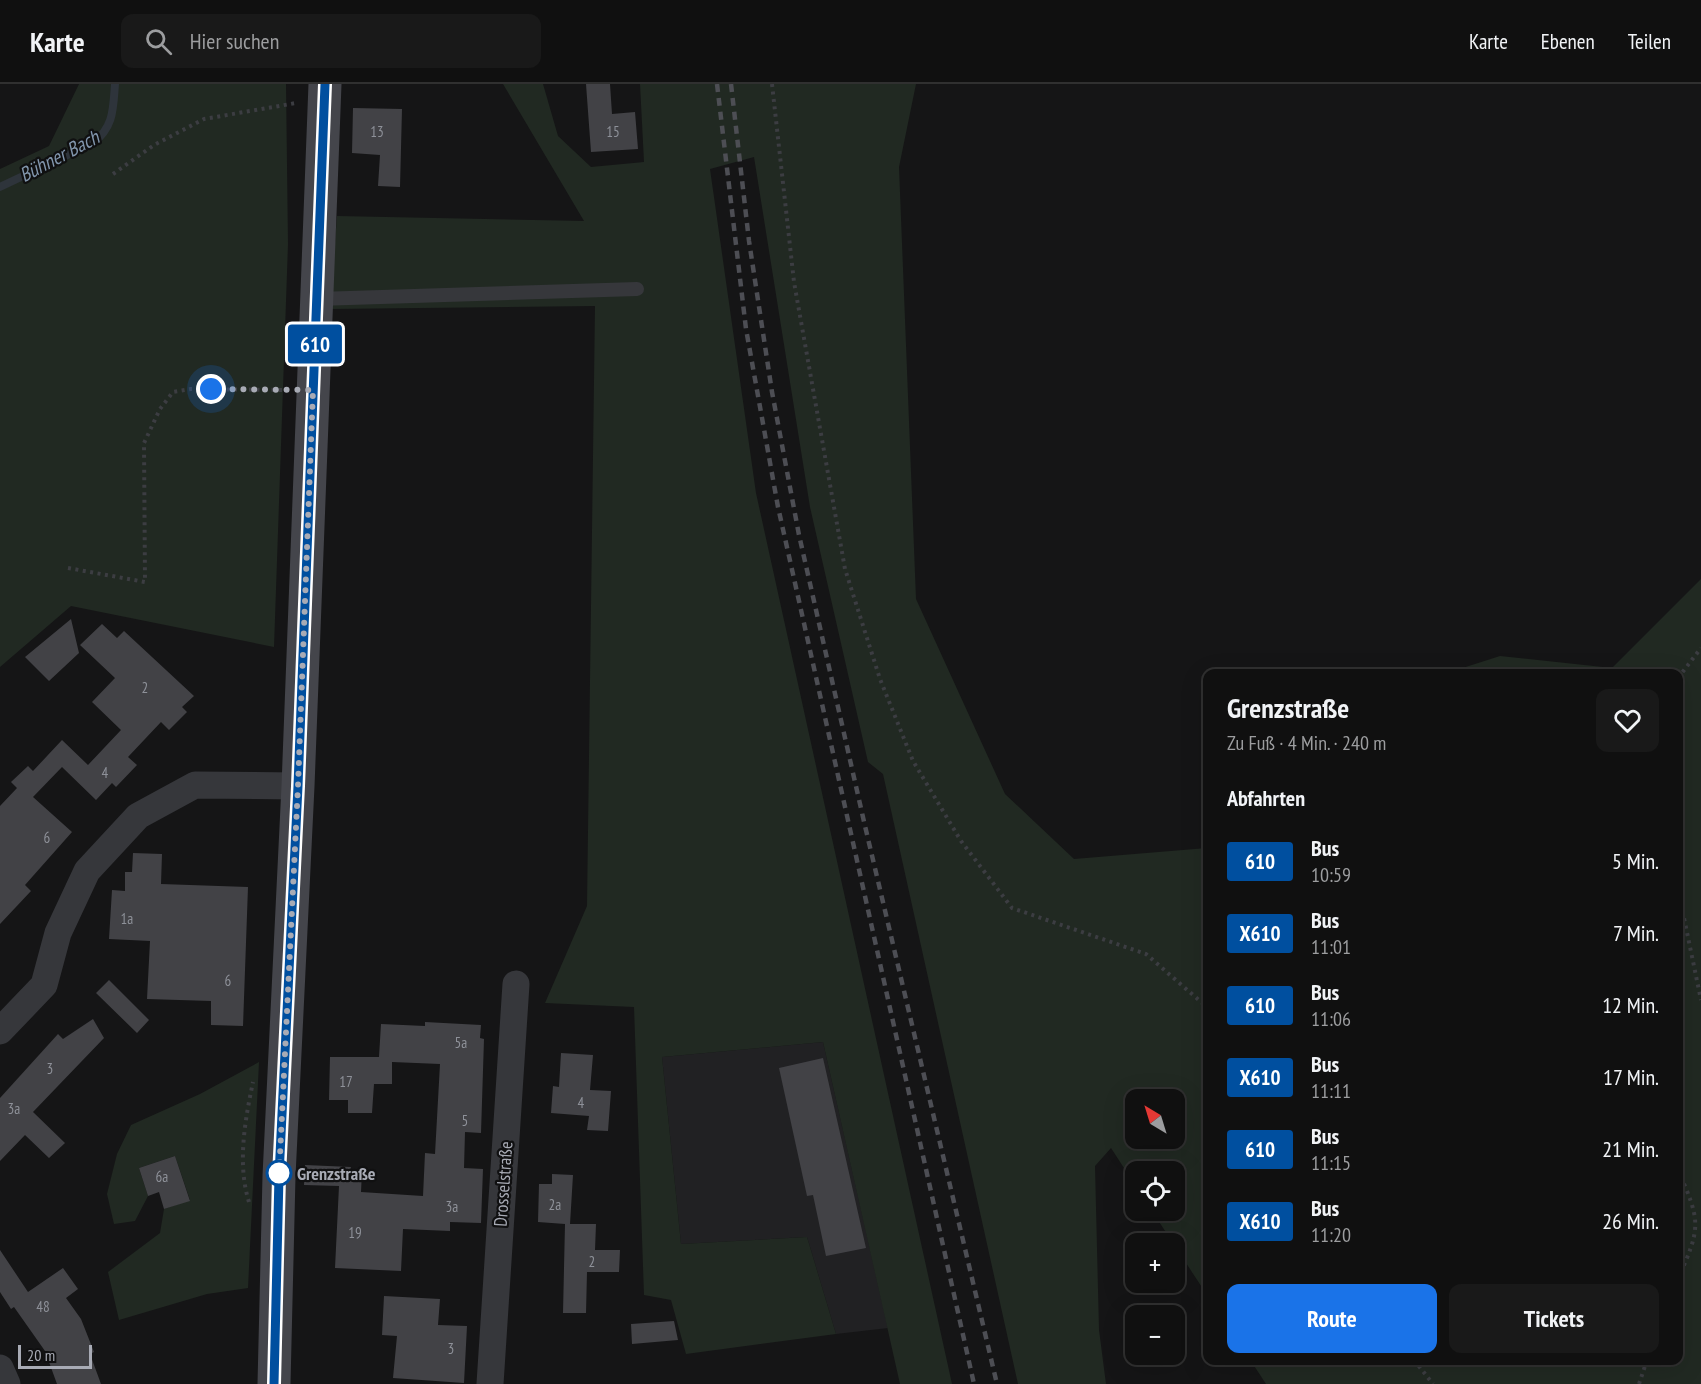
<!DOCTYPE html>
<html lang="de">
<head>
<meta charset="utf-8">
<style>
  :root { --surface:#101010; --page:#191919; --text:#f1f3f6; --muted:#9c9d9f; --line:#303030; --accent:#1a73e8 }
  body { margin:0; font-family:"PT Sans Narrow",sans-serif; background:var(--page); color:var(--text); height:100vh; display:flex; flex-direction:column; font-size:22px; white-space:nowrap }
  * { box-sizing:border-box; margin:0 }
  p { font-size:20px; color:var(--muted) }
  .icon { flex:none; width:33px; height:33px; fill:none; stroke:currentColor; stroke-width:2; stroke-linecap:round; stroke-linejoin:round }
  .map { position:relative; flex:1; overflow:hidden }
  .details { position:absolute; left:1203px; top:585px; width:480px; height:696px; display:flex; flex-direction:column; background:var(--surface); border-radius:12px; box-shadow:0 6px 24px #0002,0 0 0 2px var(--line) }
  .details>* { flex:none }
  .badge { padding:0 12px; border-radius:4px; font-size:21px; line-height:39px }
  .needle { width:39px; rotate:322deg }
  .fabs { position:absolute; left:1125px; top:1005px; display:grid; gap:12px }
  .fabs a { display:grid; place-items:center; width:60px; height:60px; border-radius:12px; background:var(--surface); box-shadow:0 6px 24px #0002,0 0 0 2px var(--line); font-size:30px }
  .scale { position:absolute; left:18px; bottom:15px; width:74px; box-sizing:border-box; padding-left:6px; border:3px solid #a8abb5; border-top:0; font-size:16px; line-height:21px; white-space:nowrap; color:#a8abb5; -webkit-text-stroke:4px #101011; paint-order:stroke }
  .you { position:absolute; width:30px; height:30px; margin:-15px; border:4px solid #fff; border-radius:50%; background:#1a73e8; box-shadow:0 0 0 9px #1a73e833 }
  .map>.badge { position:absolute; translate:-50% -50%; box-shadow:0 0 0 3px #fff }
  h2 { padding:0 24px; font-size:22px; line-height:54px }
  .round { display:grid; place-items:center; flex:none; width:63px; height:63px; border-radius:12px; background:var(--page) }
  .headline { display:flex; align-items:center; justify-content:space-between; height:102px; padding:0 24px }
  h1 { font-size:28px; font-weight:600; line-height:45px }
  .button { display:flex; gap:12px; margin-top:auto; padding:12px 24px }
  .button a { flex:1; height:69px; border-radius:12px; background:var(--accent); color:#fff; font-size:24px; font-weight:600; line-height:69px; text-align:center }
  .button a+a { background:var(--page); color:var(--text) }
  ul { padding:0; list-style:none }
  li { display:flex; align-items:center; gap:18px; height:72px; padding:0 24px }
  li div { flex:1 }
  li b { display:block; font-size:22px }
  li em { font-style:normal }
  li .badge { min-width:66px; font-weight:700; text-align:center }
  header { display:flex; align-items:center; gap:36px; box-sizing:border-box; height:84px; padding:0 30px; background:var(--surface); border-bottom:2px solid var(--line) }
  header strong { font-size:28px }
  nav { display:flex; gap:33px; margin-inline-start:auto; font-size:21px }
  .search { width:420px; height:54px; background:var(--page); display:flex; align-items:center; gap:15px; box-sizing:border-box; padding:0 21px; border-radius:12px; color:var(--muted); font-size:22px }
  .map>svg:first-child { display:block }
  .built { fill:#212123 }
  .green { fill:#212922; fill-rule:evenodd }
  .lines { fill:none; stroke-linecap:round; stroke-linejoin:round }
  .stream { stroke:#2e343b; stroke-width:8 }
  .building { fill:#424246 }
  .path { stroke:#3c3d42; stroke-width:4; stroke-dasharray:3 4.5; stroke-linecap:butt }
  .lane { stroke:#36373b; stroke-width:14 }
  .street { stroke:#36373b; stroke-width:27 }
  .secondary { stroke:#44454b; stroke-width:33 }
  .rail { stroke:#4d4e54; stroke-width:4.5; stroke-dasharray:8 6; stroke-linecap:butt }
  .line-casing { stroke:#fff; stroke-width:14 }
  .line { stroke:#004f9f; stroke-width:9 }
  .walk { stroke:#a8abb5; stroke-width:6; stroke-dasharray:0 10.8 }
  .stop-dot { fill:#fff; stroke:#004f9f; stroke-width:3 }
  .labels { text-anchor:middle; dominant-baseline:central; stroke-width:4.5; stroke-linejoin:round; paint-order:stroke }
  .number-label { font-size:15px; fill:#8e9199 }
  .stop-label { font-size:18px; font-weight:bold; fill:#a8abb5; stroke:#101011; text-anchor:start }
  .street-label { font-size:18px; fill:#a8abb5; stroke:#101011 }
  .water-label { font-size:20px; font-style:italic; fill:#8296ad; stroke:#101011 }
</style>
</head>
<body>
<header>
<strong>Karte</strong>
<div class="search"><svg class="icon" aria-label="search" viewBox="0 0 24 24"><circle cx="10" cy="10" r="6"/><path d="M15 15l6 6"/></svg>Hier suchen</div>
<nav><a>Karte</a><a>Ebenen</a><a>Teilen</a></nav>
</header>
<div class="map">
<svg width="1701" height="1300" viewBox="0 0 1701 1300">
  <rect width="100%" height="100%" fill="#151516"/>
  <!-- built -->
  <path class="built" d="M823,958L888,1244L836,1250L807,1153L681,1160L662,973Z"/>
  <!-- green -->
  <path class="green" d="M79,0H286L288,160L274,563L71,522L0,583V85L49,62Z
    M503,0H543L558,52L591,83L644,78L640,0H916L899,83L916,515L1005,710L1074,775L1207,764V1211L1152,1127L1174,1126V1088H1136L1135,1101L1111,1064L1095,1082L1099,1246L1106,1300H1018L883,690L868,678L810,423L754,73L710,85L756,409L952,1300H900L823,958L662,973L681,1160L807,1153L836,1250L686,1270L671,1216L644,1211L634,923L545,919L587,822L595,222L330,225L337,132L584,137ZM1136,1016H1174V1054H1136Z
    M1701,495V1300H1266L1251,1277L1678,1276V590L1447,589L1500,572L1612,584Z
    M259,978L248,1204L207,1210L119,1236L108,1188L160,1149L164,1125L190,1116L175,1072L139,1084L148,1112L135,1137L114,1140L107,1110L117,1070L131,1041L200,1010Z"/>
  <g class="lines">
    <!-- stream -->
    <path class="stream" d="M0,103L93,59C114,43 113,25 115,0"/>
  </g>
  <!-- building -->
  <path class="building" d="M586,0H610L612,30L635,28L638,65L591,68Z
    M353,24L402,25L400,103L378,102L380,71L352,69Z
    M71,535L79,569L49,597L25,573Z
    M102,540L117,554L124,547L194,612L182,623L187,628L169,646L161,638L128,673L137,681L116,703L112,699L96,716L62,683L33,713L72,748L25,801L31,807L0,840V722L17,704L11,698L28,682L33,687L62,656L88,681L121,646L92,618L115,594L80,561Z
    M133,769L162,770L161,800L248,803L243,942L211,941V917L147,915L150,857L109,855L112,806L125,807V788H132Z
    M109,896L149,936L137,949L96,909Z
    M93,935L104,954L33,1028L65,1059L49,1074L25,1051L0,1077V1014L58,950L63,955Z
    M425,938L481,941L480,954L484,955L481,1049L465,1048L464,1084L483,1085L481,1139L450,1138V1147L403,1145L401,1187L335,1184L339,1102L304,1101L305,1081L351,1083L350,1086L362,1087L361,1108L423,1112L425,1069L435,1070L440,980L392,978V1000H374L372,1029H348V1016H329L330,973H379L381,940L425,942Z
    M561,969L593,971L590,1006L611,1007L608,1047L587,1046L589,1032L551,1029L553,1002L559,1003Z
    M823,974L866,1164L826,1172L813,1111L807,1112L779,984Z
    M175,1072L190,1117L164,1125L159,1108L148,1112L139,1084Z
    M552,1090L573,1091L570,1140H596L595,1166H620L619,1188H587L586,1229H563L565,1140L538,1138L539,1100H552Z
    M0,1166L28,1208L63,1184L78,1205L66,1214L81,1235L94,1268L90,1270L101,1300H57L45,1267L14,1223L11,1225L0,1208Z
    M384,1212L440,1215L438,1241L467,1242L464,1299L393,1294L397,1252L382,1251Z
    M674,1237L678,1256L632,1260L631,1240Z"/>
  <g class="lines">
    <!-- path -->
    <path class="path" d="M772,0L794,198L845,485L880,595L913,677L961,757L1012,824L1146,870L1208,924
      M113,90L154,61L204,35L296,19
      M68,484L145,498L144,359L160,325L173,308L191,305L285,306
      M1678,594L1701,564
      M1678,805L1701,916
      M1678,1086C1701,1138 1701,1143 1678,1195
      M249,1118C237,1080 245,1036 253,998
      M1414,1276L1433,1300
      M1639,1300L1647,1276"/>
    <!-- lane -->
    <path class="lane" d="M317,215L637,205"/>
    <!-- street -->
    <path class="street" d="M0,947L44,901L58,849L87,787L138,732L195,701L298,702
      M0,1284L7,1300
      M490,1300L516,900"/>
    <!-- secondary -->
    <path class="secondary" d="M274,1300L279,1092L298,702L325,0"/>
    <!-- rail -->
    <path class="rail" d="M717,0L746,245L778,423L974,1300
      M731,0L749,157L772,308L799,451L865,742L997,1300"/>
  </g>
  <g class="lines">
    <defs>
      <path id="line" d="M274,1300L279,1092L298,702L325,0"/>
    </defs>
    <!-- line casing -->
    <use href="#line" class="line-casing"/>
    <!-- line -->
    <use href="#line" class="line"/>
    <!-- walk -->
    <path class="walk" d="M211,305L313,306L298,702L279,1092V1089"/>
  </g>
  <!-- markers -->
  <circle class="stop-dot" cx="279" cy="1089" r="12"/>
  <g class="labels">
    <!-- number labels -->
    <g class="number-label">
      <text x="377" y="47">13</text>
      <text x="613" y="47">15</text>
      <text x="145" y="603">2</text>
      <text x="105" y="688">4</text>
      <text x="47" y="753">6</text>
      <text x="127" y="834">1a</text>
      <text x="228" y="896">6</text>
      <text x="461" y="958">5a</text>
      <text x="50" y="984">3</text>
      <text x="346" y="997">17</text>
      <text x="581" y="1018">4</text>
      <text x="14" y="1024">3a</text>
      <text x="465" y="1036">5</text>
      <text x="162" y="1092">6a</text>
      <text x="555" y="1120">2a</text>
      <text x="452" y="1122">3a</text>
      <text x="355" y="1148">19</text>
      <text x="592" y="1177">2</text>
      <text x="43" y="1222">48</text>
      <text x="451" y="1264">3</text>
    </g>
    <!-- stop labels -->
    <g class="stop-label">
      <text x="297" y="1089">Grenzstraße</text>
    </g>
    <!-- street labels -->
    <g class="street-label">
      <text transform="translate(503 1100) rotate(-86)">Drosselstraße</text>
    </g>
    <!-- water labels -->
    <g class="water-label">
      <text transform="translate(59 72) rotate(-28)">Bühner Bach</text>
    </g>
  </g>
</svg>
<div class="fabs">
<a><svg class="needle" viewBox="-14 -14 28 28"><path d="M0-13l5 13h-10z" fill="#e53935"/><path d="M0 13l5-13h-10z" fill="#9c9d9f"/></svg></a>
<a><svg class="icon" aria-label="locate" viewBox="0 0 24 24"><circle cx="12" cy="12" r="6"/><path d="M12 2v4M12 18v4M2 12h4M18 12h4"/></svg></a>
<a>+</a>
<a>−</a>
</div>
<div class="scale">20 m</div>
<div class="you" style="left:211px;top:305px"></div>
<b class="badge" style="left:315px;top:260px;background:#004f9f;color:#fff">610</b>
<section class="details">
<div class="headline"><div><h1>Grenzstraße</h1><p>Zu Fuß · 4 Min. · 240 m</p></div><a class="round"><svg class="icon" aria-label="heart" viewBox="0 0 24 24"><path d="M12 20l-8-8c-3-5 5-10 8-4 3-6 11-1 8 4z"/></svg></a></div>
<h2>Abfahrten</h2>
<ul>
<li><span class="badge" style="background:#004f9f;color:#fff">610</span><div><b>Bus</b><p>10:59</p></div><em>5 Min.</em></li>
<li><span class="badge" style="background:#004f9f;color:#fff">X610</span><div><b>Bus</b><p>11:01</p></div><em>7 Min.</em></li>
<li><span class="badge" style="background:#004f9f;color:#fff">610</span><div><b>Bus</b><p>11:06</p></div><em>12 Min.</em></li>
<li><span class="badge" style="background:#004f9f;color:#fff">X610</span><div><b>Bus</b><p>11:11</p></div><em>17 Min.</em></li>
<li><span class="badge" style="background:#004f9f;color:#fff">610</span><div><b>Bus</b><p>11:15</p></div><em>21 Min.</em></li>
<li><span class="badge" style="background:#004f9f;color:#fff">X610</span><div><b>Bus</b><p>11:20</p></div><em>26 Min.</em></li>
</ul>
<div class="button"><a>Route</a><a>Tickets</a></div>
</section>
</div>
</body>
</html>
